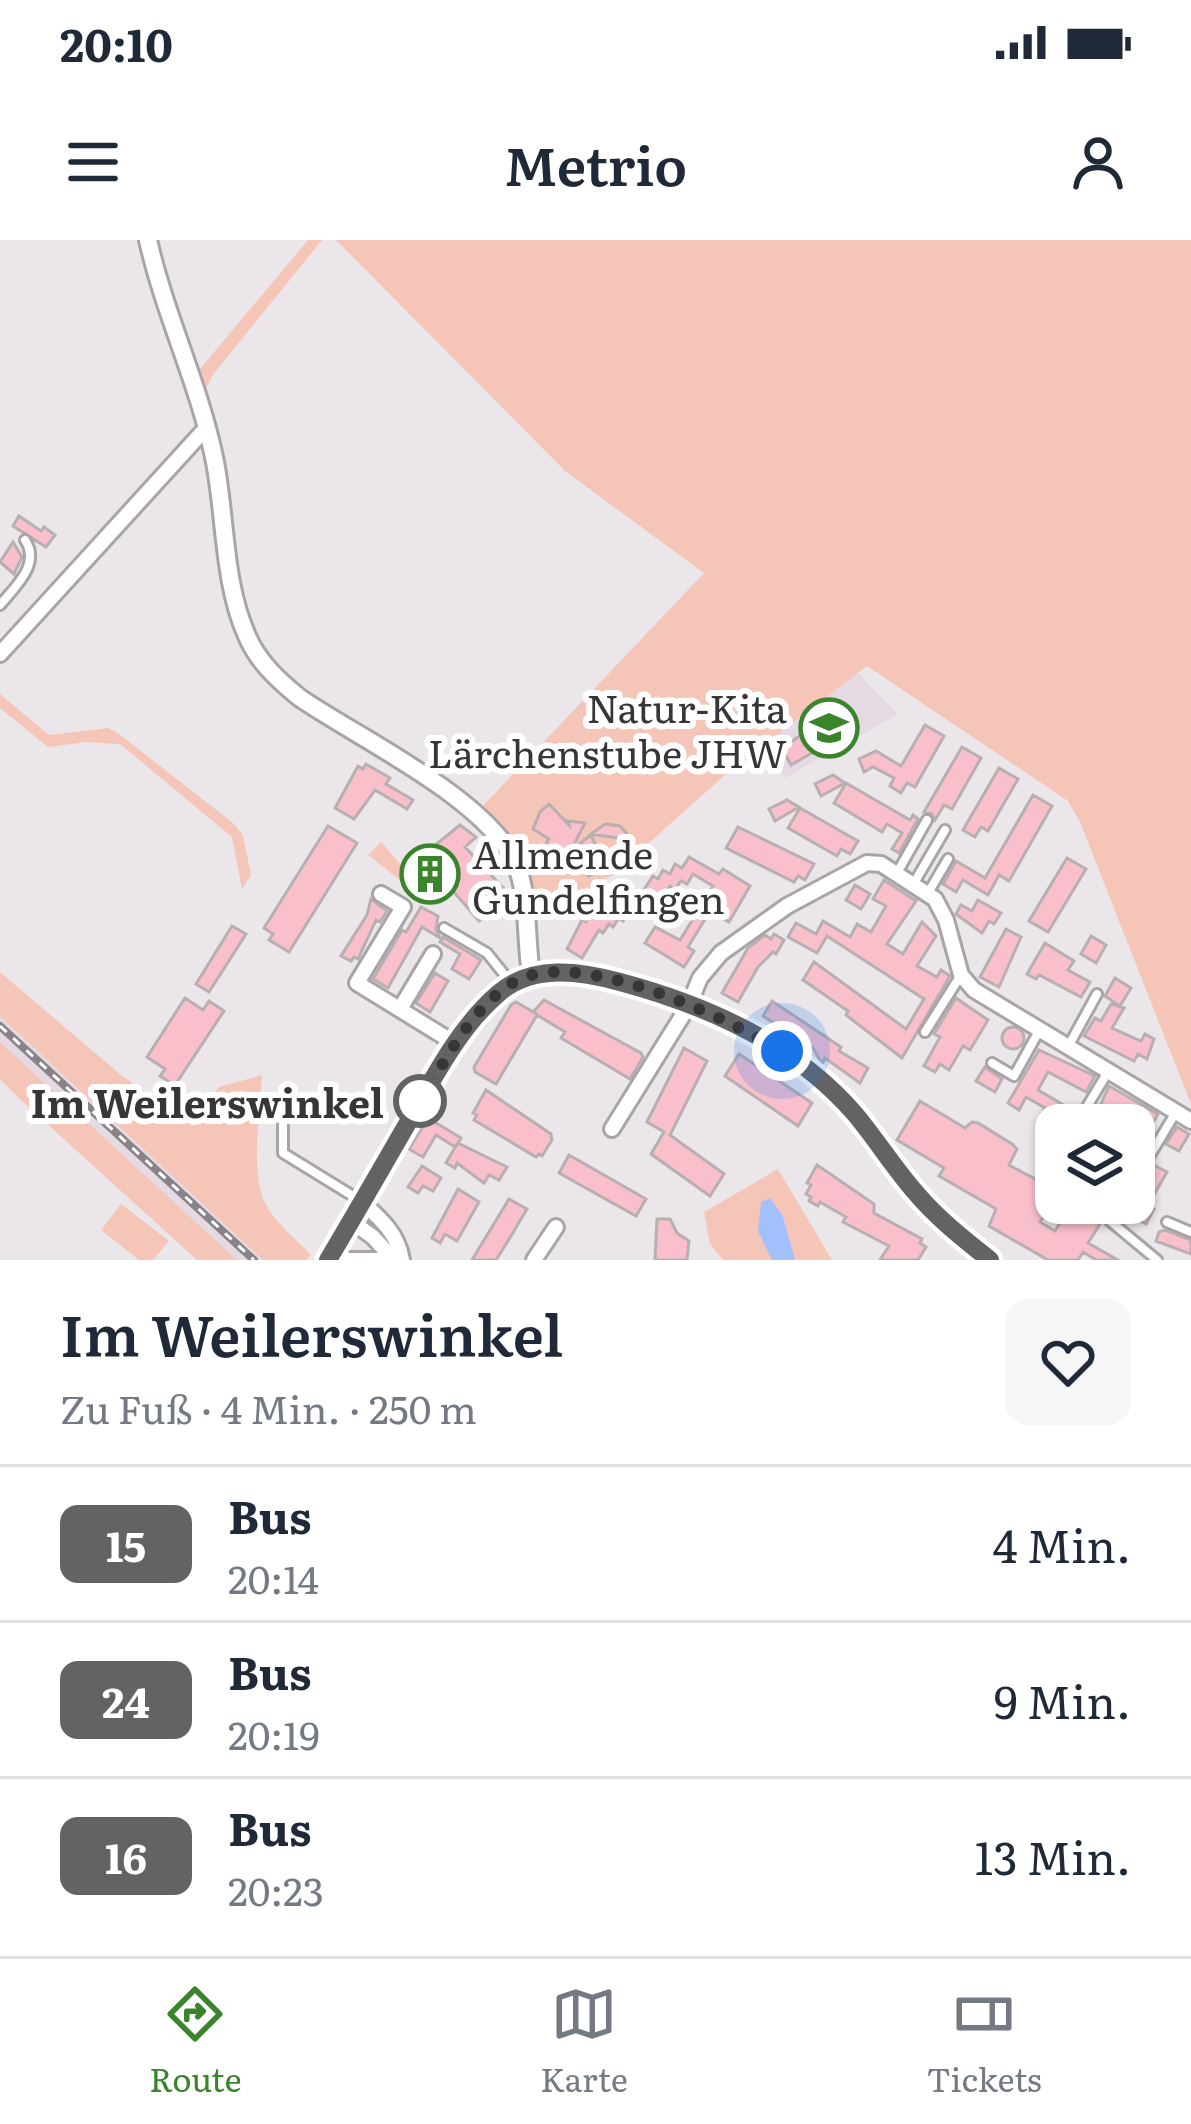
<!DOCTYPE html>
<html lang="de">
<head>
<meta charset="utf-8">
<style>
  :root { --surface:#fff; --page:#f6f6f7; --text:#1f2937; --muted:#747a83; --line:#e0e1e3; --accent:#3a842c }
  body { margin:0; font-family:Literata,serif; background:var(--page); color:var(--text); height:100vh; display:flex; flex-direction:column; font-size:45px; white-space:nowrap }
  * { box-sizing:border-box; margin:0 }
  p { font-size:39px; color:var(--muted) }
  .icon { flex:none; width:66px; height:66px; fill:none; stroke:currentColor; stroke-width:2; stroke-linecap:round; stroke-linejoin:round }
  .map { position:relative; height:1020px; overflow:hidden }
  .drawer { display:flex; flex-direction:column; background:var(--surface); flex:1 }
  .drawer>* { flex:none }
  .badge { padding:0 24px; border-radius:18px; font-size:42px; line-height:78px }
  .buttons { position:absolute; left:1035px; top:864px; display:grid; gap:24px }
  .buttons a { display:grid; place-items:center; width:120px; height:120px; border-radius:24px; background:var(--surface); box-shadow:0 3px 9px #0004; font-size:60px }
  .you { position:absolute; width:60px; height:60px; margin:-30px; border:9px solid #fff; border-radius:50%; background:#1a73e8; box-shadow:0 0 0 18px #1a73e833 }
  .map>.badge { position:absolute; translate:-50% -50%; box-shadow:0 0 0 6px #fff }
  .round { display:grid; place-items:center; flex:none; width:126px; height:126px; border-radius:24px; background:var(--page) }
  .headline { display:flex; align-items:center; justify-content:space-between; height:204px; padding:0 60px }
  h1 { font-size:57px; font-weight:600; line-height:90px }
  ul { padding:0; list-style:none }
  li { display:flex; align-items:center; gap:36px; height:156px; padding:0 60px; border-top:3px solid var(--line) }
  li div { flex:1 }
  li b { display:block; font-size:45px }
  li em { font-style:normal }
  li .badge { min-width:132px; font-weight:700; text-align:center }
  .status { display:flex; justify-content:space-between; align-items:center; height:84px; padding:0 60px; background:var(--surface); direction:ltr }
  .status svg { height:33px; fill:currentColor }
  header { display:flex; justify-content:space-between; align-items:center; height:156px; padding:0 60px; background:var(--surface); font-size:54px; font-weight:600 }
  .tabs { display:flex; justify-content:space-around; align-items:center; height:168px; border-top:3px solid var(--line); background:var(--surface); font-size:33px; color:var(--muted) }
  .tabs a { display:grid; justify-items:center; gap:6px }
  .tabs .current { color:var(--accent) }
  .map>svg:first-child { display:block }
  .built { fill:#e5d9e3 }
  .green { fill:#f5c6b7 }
  .water { fill:#a2c0fb }
  .building { fill:#f9c0cc; stroke:#b7afb0; stroke-width:3; fill-rule:evenodd }
  .lines { fill:none; stroke-linecap:round; stroke-linejoin:round }
  .service-casing { stroke:#a9a4a8; stroke-width:14 }
  .minor-casing { stroke:#a9a4a8; stroke-width:20 }
  .tertiary-casing { stroke:#a9a4a8; stroke-width:22 }
  .service { stroke:#fff; stroke-width:8 }
  .minor { stroke:#fff; stroke-width:14 }
  .tertiary { stroke:#fff; stroke-width:16 }
  .rail-casing { stroke:#878386; stroke-width:8 }
  .rail { stroke:#fff; stroke-width:3; stroke-dasharray:9; stroke-linecap:butt }
  .line-casing { stroke:#fff; stroke-width:27 }
  .line { stroke:#646363; stroke-width:18 }
  .walk { stroke:#383537; stroke-width:12; stroke-dasharray:0 21.6 }
  .stop-dot { fill:#fff; stroke:#646363; stroke-width:6 }
  .labels { text-anchor:middle; dominant-baseline:central; stroke-width:12; stroke-linejoin:round; paint-order:stroke }
  .poi-label { font-size:39px; fill:#383537; stroke:#fff; text-anchor:end }
  .stop-label { font-size:39px; font-weight:bold; fill:#383537; stroke:#fff; text-anchor:end }
</style>
</head>
<body>
<div class="status"><b>20:10</b><svg viewBox="0 0 49 12"><path d="M0 12V9h3v3zM5 12V6h3v6zM10 12V3h3v9zM15 12V0h3v12zM26 1h20v11H26zM47 4h2v5h-2z"/></svg></div>
<header><svg class="icon" aria-label="menu" viewBox="0 0 24 24"><path d="M4 6h16M4 12h16M4 18h16"/></svg>Metrio<svg class="icon" aria-label="person" viewBox="0 0 24 24"><circle cx="12" cy="8" r="4"/><path d="M4 21q1-7 8-7t8 7"/></svg></header>
<div class="map">
<svg width="1191" height="1020" viewBox="0 0 1191 1020">
  <rect width="100%" height="100%" fill="#ebe6ea"/>
  <!-- built -->
  <path class="built" d="M858,433L898,474L785,538L767,503Z
    M0,776L102,867L263,1020H237L143,935L0,802Z"/>
  <!-- green -->
  <path class="green" d="M141,0L157,18L200,129L308,0H322L212,136L205,151L244,372L293,462C281,453 267,443 258,431C214,373 213,282 205,212L198,206L195,176L144,27Z
    M336,0H1191V864L1080,582L1068,561L867,426L725,535L614,634L536,679L519,615L480,569L704,333L565,231Z
    M0,454L49,495L108,488L119,494L233,583L243,595L251,635L242,649L232,597L120,504L86,502L48,507L0,468Z
    M381,602L402,626L401,641L368,615Z
    M0,732L121,835L193,886L219,847L262,835C260,870 250,933 265,963C275,983 296,999 311,1015L306,1020H263L0,776Z
    M0,802L237,1020H197L23,862L0,839Z
    M778,929L832,1020H723L710,1004L704,972Z
    M121,964L169,1001L153,1020H139L101,990Z"/>
  <!-- water -->
  <path class="water" d="M770,958L783,977L795,1020H772L758,991L761,962Z"/>
  <!-- building -->
  <path class="building" d="M19,276L41,291L44,287L55,295L46,307L13,286Z
    M13,302L22,317L14,334L0,322Z
    M925,485L944,496L915,547L907,543L901,553L890,546L894,538L873,527L864,532L859,519L876,511L901,526Z
    M810,488L822,507L791,525L782,509Z
    M962,507L981,518L952,569L944,565L935,580L932,574L924,572Z
    M366,524L390,538L386,544L413,560L407,569L375,550L354,579L335,568L358,526L363,529Z
    M999,528L1018,539L988,591L981,587L975,597L963,590Z
    M833,535L845,543L821,556L815,544Z
    M846,543L910,580L913,575L918,579L899,613L892,609L902,593L887,584L882,592L834,563Z
    M1033,555L1052,566L1009,641L999,635L988,655L963,640L956,652L943,644L956,621L985,638Z
    M787,560L799,567L775,581L769,569Z
    M549,564L569,585L568,581L585,583L571,610L591,595L604,624L589,636L545,605L549,599L533,589L540,572Z
    M800,568L858,601L850,614L841,609L837,616L788,588Z
    M605,584L620,586L633,601L624,608L617,598L591,594Z
    M460,585L476,597L465,607L505,650L498,656L503,661L479,681L447,644L436,653L427,641L421,647L406,629Z
    M328,586L357,603L289,712L269,700L273,694L264,688Z
    M738,587L814,624L805,640L798,636L794,642L726,608Z
    M689,617L719,634L723,629L750,646L729,682L710,671L688,707L694,711L684,727L645,703L655,687L680,700L713,646L693,634L687,644L681,641L675,649L670,646L655,666L639,657L653,636L658,639L663,630L670,634L675,624L682,628Z
    M1067,618L1086,629L1048,692L1029,681Z
    M884,640L916,661L887,704L903,714L922,682L936,696L917,726L937,737L941,730L950,736L902,818L846,775L848,771L803,740L814,722L906,789L924,759L827,696L817,713L788,697L796,683L816,694L823,681L850,697L857,684L871,692L886,666L873,659Z
    M855,645L870,654L861,669L846,660Z
    M371,659L387,671L380,682L376,680L358,719L354,717L351,721L341,716L367,675Z
    M978,660L1001,673L994,684L989,681L982,693L956,674L961,665L972,671Z
    M614,661L629,671L623,681L619,678L613,687L609,684L603,693L599,690L582,718L567,709L582,680L586,682L591,674L596,677L602,668L607,671Z
    M421,667L438,676L436,689L440,698L422,687L388,748L373,739L402,690L406,692Z
    M232,686L246,694L209,752L196,744Z
    M1006,689L1021,697L999,747L980,737Z
    M774,694L784,700L776,714L773,712L758,727L738,762L722,753L748,708L765,695L771,699Z
    M1091,696L1106,705L1096,723L1081,714Z
    M443,697L481,720L469,739L452,729L460,714L440,702Z
    M1045,703L1074,721L1068,730L1090,742L1081,757L1039,735L1036,739L1027,734Z
    M435,733L448,741L430,772L416,763Z
    M1115,738L1131,748L1120,766L1105,756Z
    M185,758L203,770L209,761L224,771L175,845L160,836L165,829L147,817Z
    M956,758L988,780L970,810L963,806L949,830L940,824L935,832L924,826L940,797L934,794Z
    M544,760L641,813L643,817L630,839L561,798L565,792L537,775L496,844L475,832L474,827L511,765L516,762L537,774L533,772Z
    M772,761L841,807L839,811L868,828L860,843L825,818L822,824L813,808L763,776Z
    M1111,764L1124,768L1112,788L1141,801L1145,794L1154,799L1147,819L1138,814L1134,821L1084,796L1095,778L1101,781Z
    M1002 798a11 11 0 1 1 22 0a11 11 0 1 1-22 0Z
    M684,808L707,821L670,895L724,934L710,956L651,914L664,892L647,882Z
    M1039,810L1095,836L1086,852L1048,832L1038,850L1067,867L1061,878L1054,874L1050,881L1040,876L1045,868L1026,857L1019,870L1008,863Z
    M739,814L812,863L798,886L725,836Z
    M985,827L1002,839L995,852L976,841Z
    M1109,846L1158,874L1150,888L1140,882L1136,888L1128,883L1131,879L1100,866Z
    M486,850L551,894L552,900L542,916L539,914L536,917L474,880L477,875L473,873Z
    M920,861L965,888L972,882L978,883L1012,904L1017,909L1009,925L1050,947L1056,963H1083L1096,970L1102,981L1088,1003L1118,1020H1096L1083,1012L1078,1020H1048L989,986L996,969L939,936L944,928L897,900ZM1049,967L1064,975L1055,991L1040,982Z
    M428,878L461,898L458,903L507,927L499,940L489,935L484,943L457,923L455,928L446,923L457,904L455,907L436,895L423,917L409,909Z
    M1177,887L1189,894L1179,911L1166,904Z
    M569,915L646,959L636,976L559,933Z
    M817,925L874,964V973L922,999L920,1003L926,1007L918,1020H880L889,1006L843,982L846,977L820,962L818,966L809,961L811,957L806,954L811,945L807,943Z
    M1154,925L1167,932L1148,965L1154,969L1146,984L1128,974L1134,963V950L1141,946Z
    M422,926L441,938L433,951L423,946L418,953L408,947Z
    M458,949L479,962L457,1001L445,994L440,1003L432,998Z
    M509,959L527,969L511,996L496,1020H472Z
    M657,979H670L677,993L689,1001L687,1020H655Z
    M1165,990L1191,1000V1014L1156,1001L1159,992Z"/>
  <g class="lines">
    <defs>
      <path id="service" d="M0,365C16,346 41,324 25,300
        M897,633L927,580
        M914,643L945,590
        M928,653L948,619
        M444,688L487,713L511,743
        M925,792L961,735
        M1069,805L1097,754
        M992,823L1014,836L1039,791
        M283,868V913L361,961
        M1076,885L1109,830
        M1134,942L1176,872
        M1121,963L1110,981L1157,1020
        M1167,982L1191,992"/>
      <path id="minor" d="M0,414L207,187
        M381,654L403,667L357,743L456,804
        M531,733C648,732 773,785 853,872C875,896 893,926 915,952C937,978 964,999 990,1020
        M400,769L433,714
        M612,889L689,765L700,738L721,713L787,666L867,623L881,624L935,659L946,680L961,735L974,750L1191,881
        M362,962C381,979 398,994 402,1020
        M351,981L373,997L394,1020
        M336,1020H383
        M534,1020L556,987"/>
      <path id="tertiary" d="M148,0C165,76 200,146 215,222C226,279 223,342 247,396C258,422 279,441 300,458C360,499 485,558 515,622C530,655 525,699 531,733C451,774 376,940 328,1020"/>
    </defs>
    <!-- service casing -->
    <use href="#service" class="service-casing"/>
    <!-- minor casing -->
    <use href="#minor" class="minor-casing"/>
    <!-- tertiary casing -->
    <use href="#tertiary" class="tertiary-casing"/>
    <!-- service -->
    <use href="#service" class="service"/>
    <!-- minor -->
    <use href="#minor" class="minor"/>
    <!-- tertiary -->
    <use href="#tertiary" class="tertiary"/>
    <defs>
      <path id="rail" d="M0,786L254,1020"/>
    </defs>
    <!-- rail casing -->
    <use href="#rail" class="rail-casing"/>
    <!-- rail -->
    <use href="#rail" class="rail"/>
  </g>
  <g class="lines">
    <defs>
      <path id="line" d="M328,1020C356,973 383,926 410,879C435,835 461,785 499,753C533,724 580,731 620,742C706,765 796,805 855,874C876,899 894,928 916,953C938,979 964,999 990,1020"/>
    </defs>
    <!-- line casing -->
    <use href="#line" class="line-casing"/>
    <!-- line -->
    <use href="#line" class="line"/>
    <!-- walk -->
    <path class="walk" d="M420,861C446,821 469,771 511,744C573,703 724,777 782,811"/>
  </g>
  <!-- icons -->
  <defs>
    <symbol id="school-ring" viewBox="-11 -11 22 22"><circle r="9.5" fill="#fff" stroke="#3a842c" stroke-width="1.5"/><path d="M0-5L7-2L0 1L-7-2ZM-4 1L0 2.5L4 1V4Q0 6-4 4Z" fill="#3a842c"/></symbol>
    <symbol id="building-ring" viewBox="-11 -11 22 22"><circle r="9.5" fill="#fff" stroke="#3a842c" stroke-width="1.5"/><path d="M-4-6H4V6H1V3H-1V6H-4ZM-2.5-4.3h1.7v1.8h-1.7ZM.8-4.3h1.7v1.8H.8ZM-2.5-1h1.7V.8h-1.7ZM.8-1h1.7V.8H.8Z" fill="#3a842c"/></symbol>
  </defs>
  <g fill-rule="evenodd">
    <use href="#school-ring" x="796" y="455" width="66" height="66"/>
    <use href="#building-ring" x="397" y="601" width="66" height="66"/>
  </g>
  <!-- markers -->
  <circle class="stop-dot" cx="420" cy="861" r="24"/>
  <g class="labels">
    <!-- poi labels -->
    <g class="poi-label">
      <text x="787" y="466">Natur-Kita<tspan x="787" dy="45">Lärchenstube JHW</tspan></text>
      <text x="472" y="612" text-anchor="start">Allmende<tspan x="472" dy="45">Gundelfingen</tspan></text>
    </g>
    <!-- stop labels -->
    <g class="stop-label">
      <text x="384" y="861">Im Weilerswinkel</text>
    </g>
  </g>
</svg>
<div class="buttons">
<a><svg class="icon" aria-label="layers" viewBox="0 0 24 24"><path d="M12 4l9 5-9 5-9-5zM3 14l9 5 9-5"/></svg></a>
</div>
<div class="you" style="left:782px;top:811px"></div>
</div>
<section class="drawer">
<div class="headline"><div><h1>Im Weilerswinkel</h1><p>Zu Fuß · 4 Min. · 250 m</p></div><a class="round"><svg class="icon" aria-label="heart" viewBox="0 0 24 24"><path d="M12 20l-8-8c-3-5 5-10 8-4 3-6 11-1 8 4z"/></svg></a></div>
<ul>
<li><span class="badge" style="background:#646363;color:#fff">15</span><div><b>Bus</b><p>20:14</p></div><em>4 Min.</em></li>
<li><span class="badge" style="background:#646363;color:#fff">24</span><div><b>Bus</b><p>20:19</p></div><em>9 Min.</em></li>
<li><span class="badge" style="background:#646363;color:#fff">16</span><div><b>Bus</b><p>20:23</p></div><em>13 Min.</em></li>
</ul>
</section>
<nav class="tabs">
<a class="current"><svg class="icon" aria-label="directions" viewBox="0 0 24 24"><path d="M12 3l9 9-9 9-9-9zM9 14v-3h6M13 9l2 2-2 2"/></svg>Route</a>
<a><svg class="icon" aria-label="map" viewBox="0 0 24 24"><path d="M3 6l6-2 6 2 6-2v14l-6 2-6-2-6 2zM9 4v14M15 6v14"/></svg>Karte</a>
<a><svg class="icon" aria-label="tickets" viewBox="0 0 24 24"><path d="M3 7h18v10H3zM15 7v10"/></svg>Tickets</a>
</nav>
</body>
</html>
